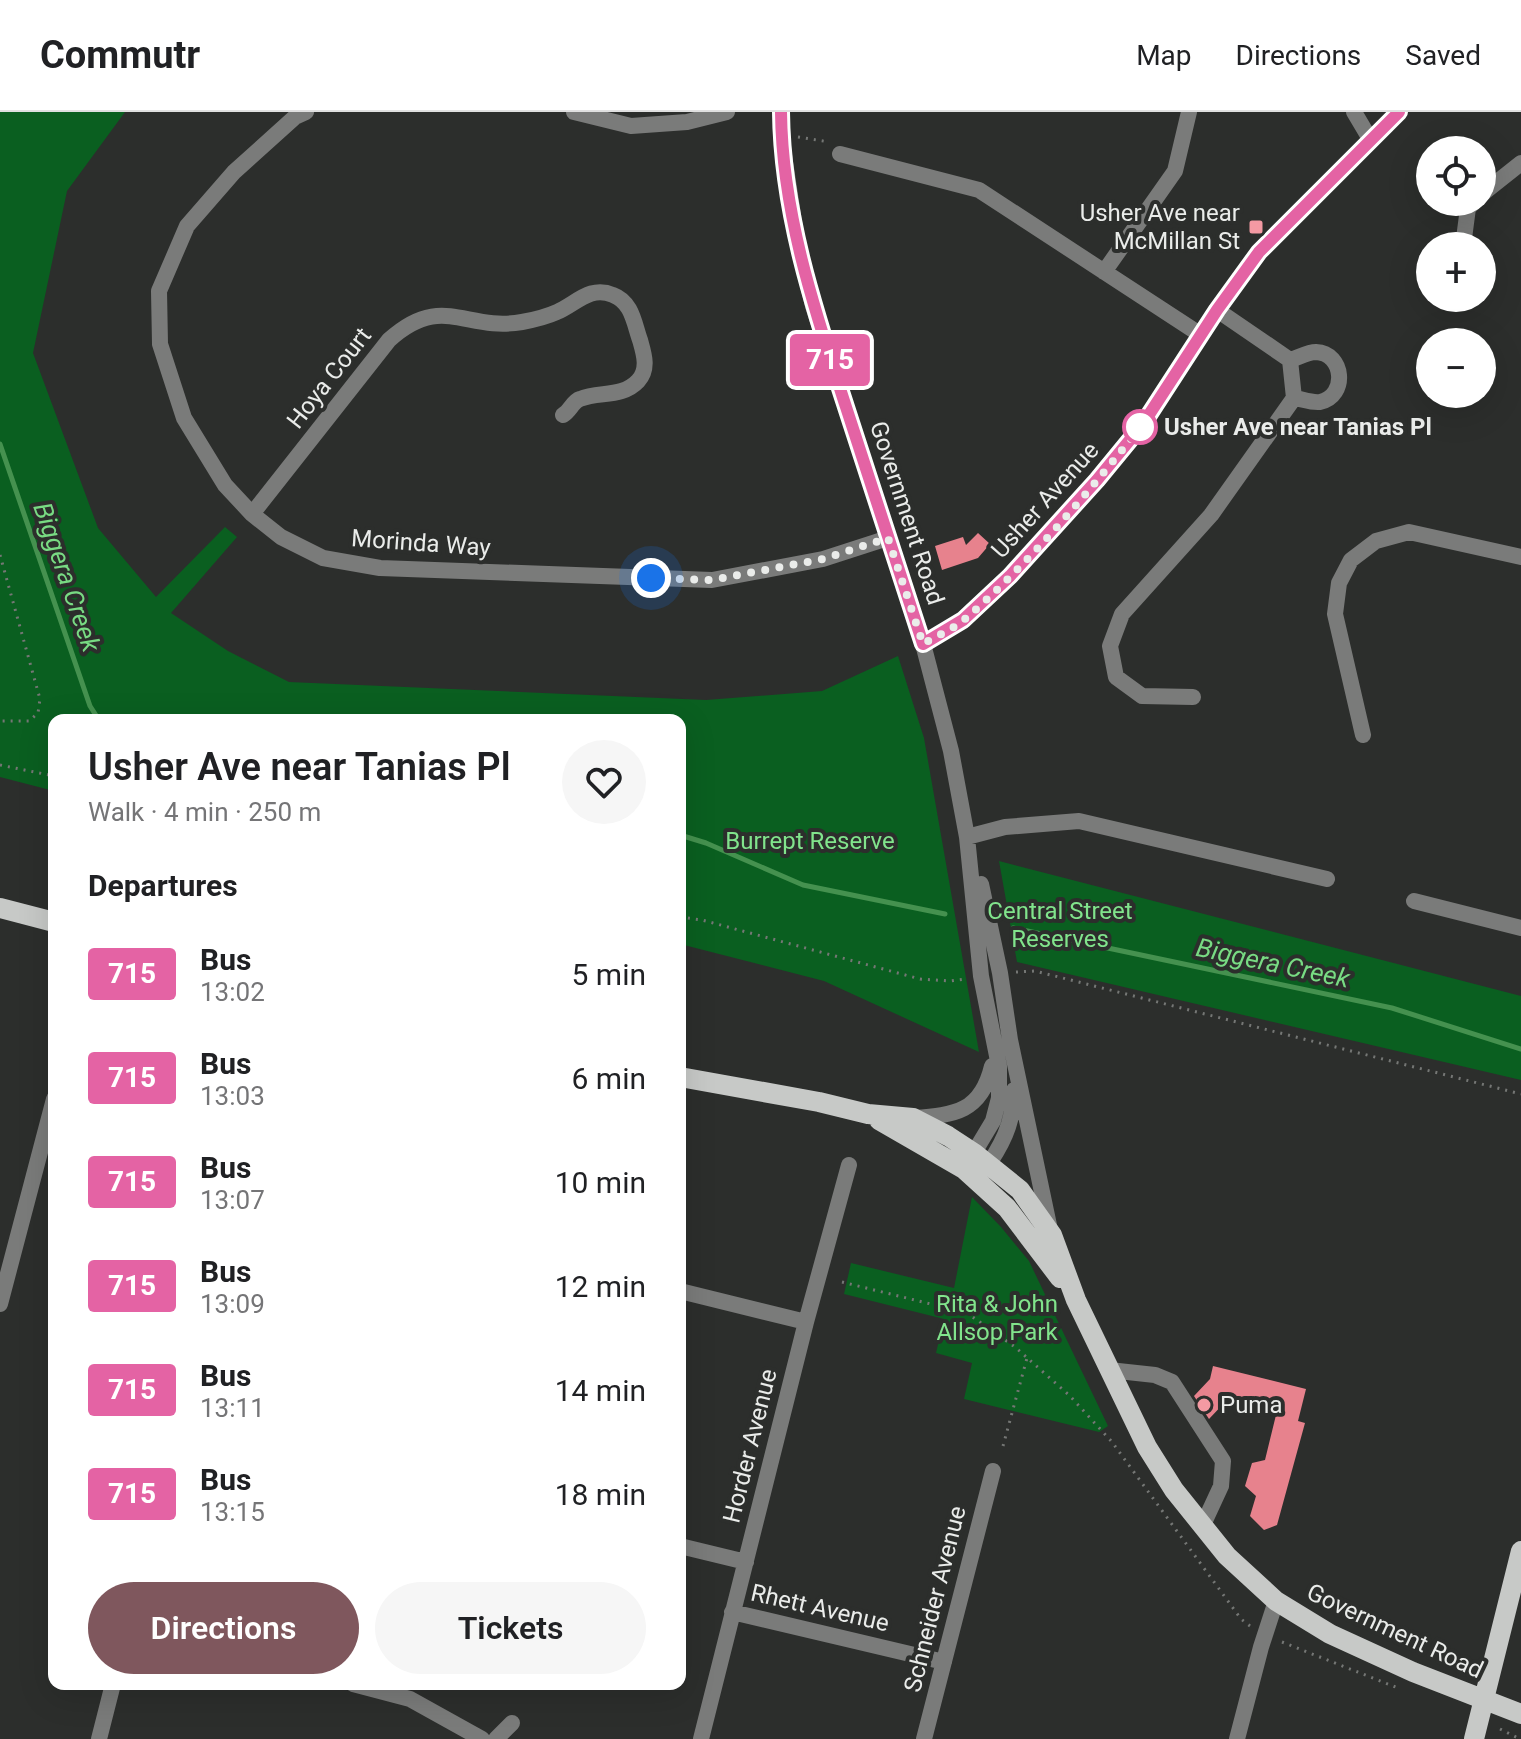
<!DOCTYPE html>
<html lang="en">
<head>
<meta charset="utf-8">
<style>
  :root { --surface:#fff; --page:#f6f6f6; --text:#202124; --muted:#757577; --line:#e0e0e0; --accent:#7f575d }
  body { margin:0; font-family:Roboto,sans-serif; background:var(--page); color:var(--text); height:100vh; display:flex; flex-direction:column; font-size:30px; white-space:nowrap }
  * { box-sizing:border-box; margin:0 }
  p { font-size:26px; color:var(--muted) }
  .icon { flex:none; width:44px; height:44px; fill:none; stroke:currentColor; stroke-width:2; stroke-linecap:round; stroke-linejoin:round }
  .map { position:relative; flex:1; overflow:hidden }
  .panel { position:absolute; left:48px; top:602px; width:638px; height:976px; display:flex; flex-direction:column; background:var(--surface); border-radius:16px; box-shadow:0 8px 32px #0002 }
  .panel>* { flex:none }
  .badge { padding:0 16px; border-radius:6px; font-size:28px; line-height:52px }
  .tools { position:absolute; left:1416px; top:24px; display:grid; gap:16px }
  .tools a { display:grid; place-items:center; width:80px; height:80px; border-radius:50%; background:var(--surface); box-shadow:0 8px 32px #0002; font-size:40px }
  .you { position:absolute; width:40px; height:40px; margin:-20px; border:6px solid #fff; border-radius:50%; background:#1a73e8; box-shadow:0 0 0 12px #1a73e833 }
  .map>.badge { position:absolute; translate:-50% -50%; box-shadow:0 0 0 4px #fff }
  h2 { padding:0 40px; font-size:30px; line-height:72px }
  .round { display:grid; place-items:center; flex:none; width:84px; height:84px; border-radius:42px; background:var(--page) }
  .summary { display:flex; align-items:center; justify-content:space-between; height:136px; padding:0 40px }
  h1 { font-size:38px; font-weight:600; line-height:60px }
  .button { display:flex; gap:16px; margin-top:auto; padding:16px 40px }
  .button a { flex:1; height:92px; border-radius:48px; background:var(--accent); color:#fff; font-size:32px; font-weight:600; line-height:92px; text-align:center }
  .button a+a { background:var(--page); color:var(--text) }
  ul { padding:0; list-style:none }
  li { display:flex; align-items:center; gap:24px; height:104px; padding:0 40px }
  li div { flex:1 }
  li b { display:block; font-size:30px }
  li em { font-style:normal }
  li .badge { min-width:88px; font-weight:700; text-align:center }
  header { display:flex; align-items:center; gap:48px; box-sizing:border-box; height:112px; padding:0 40px; background:var(--surface); border-bottom:2px solid var(--line) }
  header strong { font-size:38px }
  nav { display:flex; gap:44px; margin-inline-start:auto; font-size:28px }
  .map>svg:first-child { display:block }
  .green { fill:#0a5f20 }
  .lines { fill:none; stroke-linecap:round; stroke-linejoin:round }
  .stream { stroke:#45914f; stroke-width:5 }
  .building { fill:#e7828d }
  .path { stroke:#757775; stroke-width:3; stroke-dasharray:2 6; stroke-linecap:butt }
  .minor { stroke:#7a7b7a; stroke-width:16 }
  .major { stroke:#c7c9c7; stroke-width:20 }
  .line-casing { stroke:#fff; stroke-width:18 }
  .line { stroke:#e463a4; stroke-width:12 }
  .walk { stroke:#eaecea; stroke-width:8; stroke-dasharray:0 14.4 }
  .poi-dot { fill:#f49aa3; stroke:#2c2e2c; stroke-width:3 }
  .stop-dot { fill:#fff; stroke:#e463a4; stroke-width:4 }
  .labels { text-anchor:middle; dominant-baseline:central; stroke-width:8; stroke-linejoin:round; paint-order:stroke }
  .poi-label { font-size:24px; fill:#eaecea; stroke:#2c2e2c; text-anchor:end }
  .street-label { font-size:24px; fill:#eaecea; stroke:#2c2e2c }
  .stop-label { font-size:24px; font-weight:bold; fill:#eaecea; stroke:#2c2e2c; text-anchor:start }
  .park-label { font-size:24px; fill:#81e48c; stroke:#2c2e2c }
  .water-label { font-size:26px; font-style:italic; fill:#78db83; stroke:#2c2e2c }
</style>
</head>
<body>
<header>
<strong>Commutr</strong>
<nav><a>Map</a><a>Directions</a><a>Saved</a></nav>
</header>
<div class="map">
<svg width="1521" height="1627" viewBox="0 0 1521 1627">
  <rect width="100%" height="100%" fill="#2c2e2c"/>
  <!-- green -->
  <path class="green" d="M0,0H125L67,79L33,241L98,416L156,485L225,415L237,425L171,501L228,539L289,570L706,588L822,579L898,544L924,626L979,940L824,869L680,832V608H54V679L0,665Z
    M999,749L1521,884V968L1017,850Z
    M972,1085L1001,1115L1029,1149L1108,1314L1099,1320L964,1287L972,1251L936,1241L944,1207L844,1182L851,1151L954,1176Z"/>
  <g class="lines">
    <!-- stream -->
    <path class="stream" d="M0,332L90,594L99,608
      M680,723L706,731L803,773L945,802
      M1013,816L1392,896L1521,937"/>
  </g>
  <!-- building -->
  <path class="building" d="M978,421L990,432L978,446L942,458L935,434L963,425L966,433Z
    M1213,1254L1306,1277L1298,1309L1305,1311L1277,1413L1264,1418L1250,1404L1256,1384L1245,1374L1252,1351L1265,1348L1276,1303L1227,1288L1209,1307L1194,1284L1210,1267Z"/>
  <g class="lines">
    <!-- path -->
    <path class="path" d="M798,25L829,30
      M0,443L40,587L38,601L29,609H0
      M0,653L54,664
      M680,805L702,808L920,867L950,869L965,867
      M1016,860L1035,859L1521,982
      M842,1170L967,1201L1015,1235L1070,1284L1112,1330L1241,1507L1250,1514
      M1003,1334L1027,1246
      M1282,1530L1398,1576
      M1500,1617L1520,1627"/>
    <!-- minor -->
    <path class="minor" d="M306,0L295,5L234,60L187,114L159,179L160,232L184,306L225,373L252,402L281,425L323,446L380,456L712,468L823,447L888,426
      M574,0L631,14L687,10L727,0
      M781,0V23L796,123L813,194L923,532L951,639L967,725L981,864L999,954V986L993,1009L969,1049
      M1354,0L1370,27
      M840,42L979,78L1201,223
      M1482,82L1521,51
      M1463,134L1468,96L1474,90
      M1104,160L1175,59L1189,0
      M1217,198L1290,248
      M1290,248C1298,246 1307,240 1316,240C1344,241 1348,284 1320,290C1311,291 1302,287 1294,286
      M252,402L389,228C442,180 465,220 522,210C533,208 546,205 557,200C576,192 590,173 613,183C632,190 634,211 640,228C644,242 649,257 638,269C622,286 599,279 580,287C573,289 570,299 563,303
      M923,532L963,508L1010,464L1097,368L1143,312L1217,198L1259,140L1399,0
      M1193,585L1142,584L1116,565L1110,534L1122,502L1211,403L1294,286L1290,248
      M1363,623L1335,502L1339,471L1351,448L1376,429L1409,420L1521,445
      M967,725L1005,715L1079,709L1327,767
      M981,772L1000,861L1010,928L1050,1118
      M1414,789L1521,816
      M913,1006C955,1003 981,1000 992,954
      M982,1062C1001,1035 1014,1012 1014,978
      M680,1179L806,1210
      M0,1192L54,987
      M1109,1258L1155,1263L1172,1270L1223,1349L1221,1374L1202,1415
      M680,1434L746,1450
      M732,1500L944,1550
      M353,1572L410,1587L482,1627
      M99,1627L113,1572
      M496,1627L512,1611
      M701,1627L806,1210L849,1053
      M924,1627L993,1359
      M1237,1627L1261,1535L1276,1489"/>
    <!-- major -->
    <path class="major" d="M0,796L54,810
      M680,965L819,990L868,1002L913,1006L948,1024L974,1041L1020,1078L1052,1123L1076,1188L1147,1335L1174,1378L1227,1444L1276,1489L1330,1522L1413,1560L1521,1602
      M879,1008L964,1057L1007,1096L1060,1166
      M1474,1627L1521,1439"/>
  </g>
  <g class="lines">
    <defs>
      <path id="line" d="M781,0C782,101 815,200 846,295C871,374 897,453 923,532L963,508L1010,464L1097,368L1143,312L1217,198L1259,140L1399,0"/>
    </defs>
    <!-- line casing -->
    <use href="#line" class="line-casing"/>
    <!-- line -->
    <use href="#line" class="line"/>
    <!-- walk -->
    <path class="walk" d="M651,466L712,468L823,447L888,426L923,532C937,524 953,517 965,507C1028,453 1091,377 1143,312L1140,315"/>
  </g>
  <!-- markers -->
  <g class="poi-dot">
    <rect x="1248" y="107" width="16" height="16" rx="4"/>
    <circle cx="1204" cy="1293" r="8"/>
  </g>
  <circle class="stop-dot" cx="1140" cy="315" r="16"/>
  <g class="labels">
    <!-- poi labels -->
    <g class="poi-label">
      <text x="1240" y="101">Usher Ave near<tspan x="1240" dy="28">McMillan St</tspan></text>
      <text x="1220" y="1293" text-anchor="start">Puma</text>
    </g>
    <!-- street labels -->
    <g class="street-label">
      <text transform="translate(329 266) rotate(-52)">Hoya Court</text>
      <text transform="translate(1045 388) rotate(-48)">Usher Avenue</text>
      <text transform="translate(907 401) rotate(72)">Government Road</text>
      <text transform="translate(421 431) rotate(4)">Morinda Way</text>
      <text transform="translate(750 1334) rotate(-76)">Horder Avenue</text>
      <text transform="translate(935 1487) rotate(-76)">Schneider Avenue</text>
      <text transform="translate(820 1496) rotate(13)">Rhett Avenue</text>
      <text transform="translate(1395 1519) rotate(25)">Government Road</text>
    </g>
    <!-- stop labels -->
    <g class="stop-label">
      <text x="1164" y="315">Usher Ave near Tanias Pl</text>
    </g>
    <!-- park labels -->
    <g class="park-label">
      <text x="810" y="729">Burrept Reserve</text>
      <text x="1060" y="799">Central Street<tspan x="1060" dy="28">Reserves</tspan></text>
      <text x="997" y="1192">Rita &amp; John<tspan x="997" dy="28">Allsop Park</tspan></text>
    </g>
    <!-- water labels -->
    <g class="water-label">
      <text transform="translate(67 465) rotate(71)">Biggera Creek</text>
      <text transform="translate(1273 851) rotate(12)">Biggera Creek</text>
    </g>
  </g>
</svg>
<div class="tools">
<a><svg class="icon" aria-label="locate" viewBox="0 0 24 24"><circle cx="12" cy="12" r="6"/><path d="M12 2v4M12 18v4M2 12h4M18 12h4"/></svg></a>
<a>+</a>
<a>−</a>
</div>
<div class="you" style="left:651px;top:466px"></div>
<b class="badge" style="left:830px;top:248px;background:#e463a4;color:#fff">715</b>
<section class="panel">
<div class="summary"><div><h1>Usher Ave near Tanias Pl</h1><p>Walk · 4 min · 250 m</p></div><a class="round"><svg class="icon" aria-label="heart" viewBox="0 0 24 24"><path d="M12 20l-8-8c-3-5 5-10 8-4 3-6 11-1 8 4z"/></svg></a></div>
<h2>Departures</h2>
<ul>
<li><span class="badge" style="background:#e463a4;color:#fff">715</span><div><b>Bus</b><p>13:02</p></div><em>5 min</em></li>
<li><span class="badge" style="background:#e463a4;color:#fff">715</span><div><b>Bus</b><p>13:03</p></div><em>6 min</em></li>
<li><span class="badge" style="background:#e463a4;color:#fff">715</span><div><b>Bus</b><p>13:07</p></div><em>10 min</em></li>
<li><span class="badge" style="background:#e463a4;color:#fff">715</span><div><b>Bus</b><p>13:09</p></div><em>12 min</em></li>
<li><span class="badge" style="background:#e463a4;color:#fff">715</span><div><b>Bus</b><p>13:11</p></div><em>14 min</em></li>
<li><span class="badge" style="background:#e463a4;color:#fff">715</span><div><b>Bus</b><p>13:15</p></div><em>18 min</em></li>
</ul>
<div class="button"><a>Directions</a><a>Tickets</a></div>
</section>
</div>
</body>
</html>
